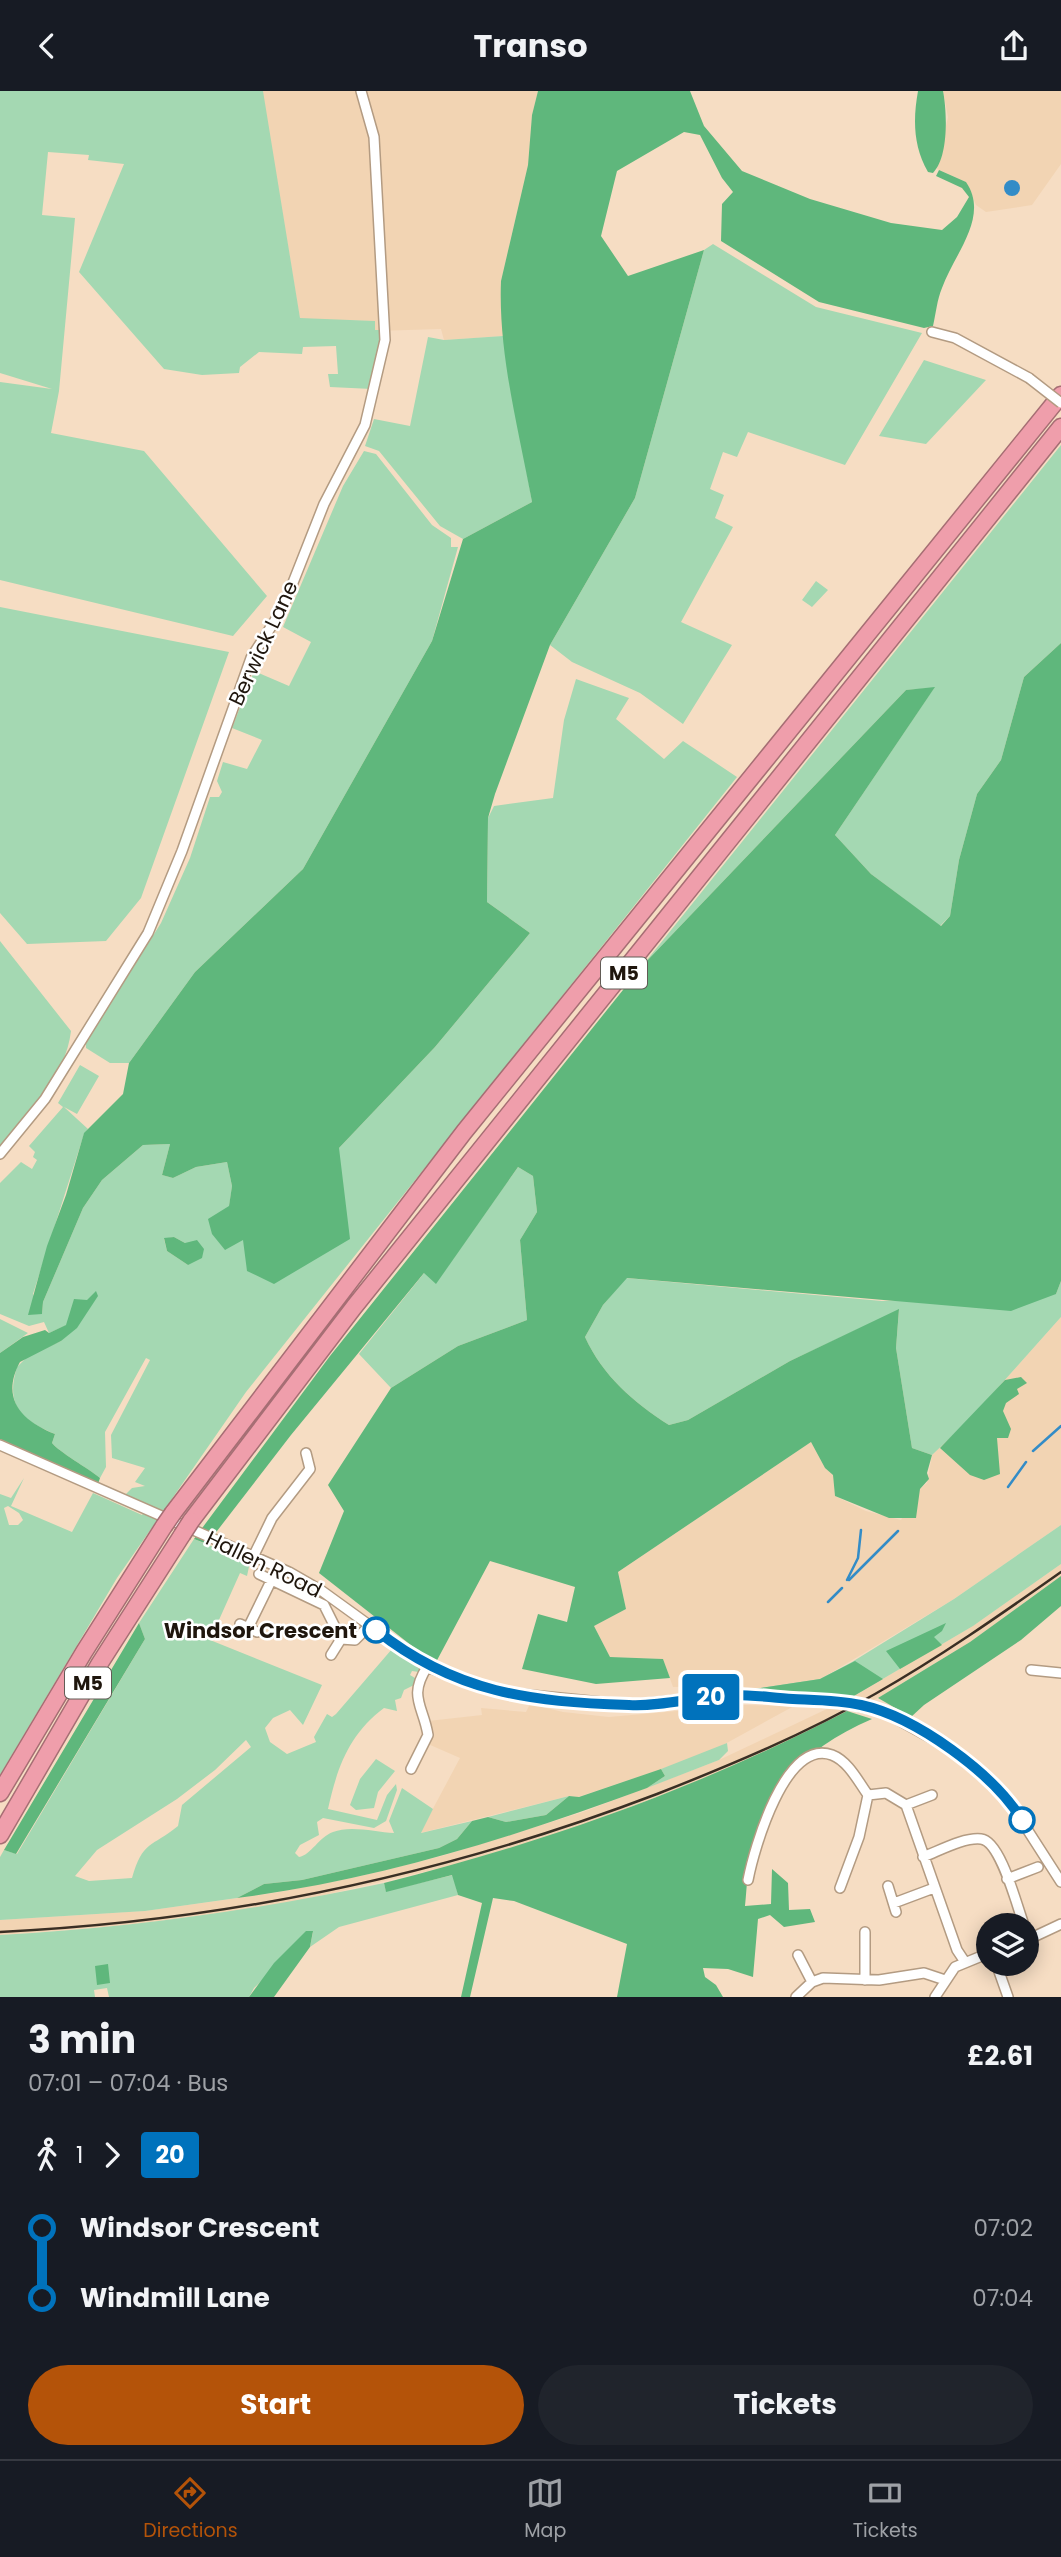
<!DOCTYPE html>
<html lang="en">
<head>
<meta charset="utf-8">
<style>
  :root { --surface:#171b24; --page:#20242c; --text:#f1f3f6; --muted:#9ea1a6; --line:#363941; --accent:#b45309 }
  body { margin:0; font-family:Poppins,sans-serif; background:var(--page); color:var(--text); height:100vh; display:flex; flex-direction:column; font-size:26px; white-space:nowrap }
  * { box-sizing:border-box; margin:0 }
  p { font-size:23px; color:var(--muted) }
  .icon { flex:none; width:38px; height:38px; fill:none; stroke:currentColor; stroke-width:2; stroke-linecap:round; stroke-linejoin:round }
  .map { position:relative; height:1906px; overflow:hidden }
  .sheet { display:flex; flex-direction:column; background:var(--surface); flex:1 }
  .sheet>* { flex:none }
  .badge { padding:0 14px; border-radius:5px; font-size:24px; line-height:46px }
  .fabs { position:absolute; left:976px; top:1822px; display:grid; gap:14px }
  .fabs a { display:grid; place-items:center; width:63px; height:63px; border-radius:50%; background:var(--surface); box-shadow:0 4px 18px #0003; font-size:35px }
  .map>.badge { position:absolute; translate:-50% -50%; box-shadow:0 0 0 4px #fff }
  .legs { display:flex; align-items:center; gap:10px; height:77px; padding:0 28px; font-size:23px }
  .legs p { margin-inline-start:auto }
  .headline { display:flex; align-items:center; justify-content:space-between; height:119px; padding:0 28px }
  h1 { font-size:38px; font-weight:700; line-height:52px }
  .action { display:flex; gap:14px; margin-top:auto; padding:14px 28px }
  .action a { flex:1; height:80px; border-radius:42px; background:var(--accent); color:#fff; font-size:28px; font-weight:700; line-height:80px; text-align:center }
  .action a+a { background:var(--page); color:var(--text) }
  ul { padding:0 28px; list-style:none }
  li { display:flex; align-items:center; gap:24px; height:70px; font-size:26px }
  li i { display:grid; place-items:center; width:10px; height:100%; margin:0 9px; background:currentColor }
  li i::after { content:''; width:18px; height:18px; margin:-9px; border:5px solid; border-radius:50%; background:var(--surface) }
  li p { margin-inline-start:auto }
  li:first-child i { background:linear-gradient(#0000 50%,currentColor 0) }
  li:last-child i { background:linear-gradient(currentColor 50%,#0000 0) }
  header { display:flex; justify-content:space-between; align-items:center; height:91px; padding:0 28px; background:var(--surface); font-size:32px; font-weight:700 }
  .dock { display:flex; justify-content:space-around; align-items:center; height:98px; border-top:2px solid var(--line); background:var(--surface); font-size:19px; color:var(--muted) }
  .dock a { display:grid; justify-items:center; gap:4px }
  .dock .on { color:var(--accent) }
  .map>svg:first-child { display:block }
  .built { fill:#f2d4b3 }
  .green { fill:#a4d8b2; fill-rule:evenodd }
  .forest { fill:#5fb77c }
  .water { fill:#338cc7 }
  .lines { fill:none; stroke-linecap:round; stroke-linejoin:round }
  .stream { stroke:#338cc7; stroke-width:2.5 }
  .street-casing { stroke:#b39b82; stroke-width:12 }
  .highway-casing { stroke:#a66e74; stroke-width:19 }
  .street { stroke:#fff; stroke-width:9 }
  .highway { stroke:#ef9eab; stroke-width:16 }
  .rail { stroke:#3a2f24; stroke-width:2.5 }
  .street-bridge-casing { stroke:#b39b82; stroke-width:12; stroke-linecap:butt }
  .highway-bridge-casing { stroke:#a66e74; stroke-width:19; stroke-linecap:butt }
  .street-bridge { stroke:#fff; stroke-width:9 }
  .highway-bridge { stroke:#ef9eab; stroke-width:16 }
  .line-1-casing { stroke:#fff; stroke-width:16 }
  .line-1 { stroke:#0072bc; stroke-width:10 }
  .stop-1-dot { fill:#fff; stroke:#0072bc; stroke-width:3.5 }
  .labels { text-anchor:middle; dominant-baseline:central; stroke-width:5; stroke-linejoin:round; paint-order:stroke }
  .shield { fill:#fff; stroke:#625c56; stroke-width:2 }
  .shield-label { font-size:19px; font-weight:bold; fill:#1f160d }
  .street-label { font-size:21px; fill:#1f160d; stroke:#fff }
  .stop-label { font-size:21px; font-weight:bold; fill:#1f160d; stroke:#fff; text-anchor:end }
</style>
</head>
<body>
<header><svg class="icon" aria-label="back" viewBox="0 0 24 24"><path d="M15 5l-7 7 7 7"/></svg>Transo<svg class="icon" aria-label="share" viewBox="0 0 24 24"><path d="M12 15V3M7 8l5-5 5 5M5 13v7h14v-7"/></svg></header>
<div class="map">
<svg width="1061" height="1906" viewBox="0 0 1061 1906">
  <rect width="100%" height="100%" fill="#f6ddc3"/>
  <!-- built -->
  <path class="built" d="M262,0H538L532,24L528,74L501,190L503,245L444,249L441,238L375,240L374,230L300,228Z
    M943,0H1061V73L1032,114L986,121L976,114L966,91L937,78L948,26Z
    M1061,1226V1434L954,1508L819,1589L747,1599L728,1581L703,1595L673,1596L663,1568L610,1566L594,1535L626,1518L618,1481L811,1351L825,1377L833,1384L835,1405L866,1420L901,1429L920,1398L927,1392L932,1364L969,1329Z
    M1061,1473V1485L970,1551L878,1607L738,1675L573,1738L475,1769L281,1814L128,1834L0,1844V1829L145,1820L274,1802L361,1785L442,1765L583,1721L719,1669L852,1606L973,1535Z
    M530,1613L563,1621L609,1626L745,1614L794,1615L714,1659L665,1677L578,1706L569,1705L420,1742L460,1667L428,1653L432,1639L428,1630L482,1624L481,1617L526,1621Z"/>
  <!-- green -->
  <path class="green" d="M0,0H263L300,227L375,230V239H380V256L372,298L330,296L328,283H338L336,255L303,256L302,263L259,261L240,276L239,282L202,284L164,278L79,181L124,73L88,69L89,64L48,61L42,124L75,127L59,300L51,342L144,360L267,505L233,545L0,489V291L52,298L0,282Z
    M713,153L816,216L922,242L845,374L748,341L737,366L723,361L710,398L724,404L715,427L733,436L681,531L732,554L683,633L640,602L572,571L550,554L635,407L704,159Z
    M503,245L532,411L463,448L440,435L379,360L365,355L374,328L410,335L428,246L444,249Z
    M924,269L986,289L926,353L879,345Z
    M1061,354V552L1024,586L1001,669L977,703L959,769L950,825L940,835L871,783L835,744L934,597L906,599L643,874Z
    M364,360L376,363L432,434L451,447V456H458L432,550L303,778L195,881L129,972H110L86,957V951L161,832L190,767L210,706H219L222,701L217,690L223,671L247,678L262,649L232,637L254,580L289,595L311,551L283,536L343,395Z
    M816,490L828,499L812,516L802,509Z
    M0,516L229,561L141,807L106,850L27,853L0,822Z
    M576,588L629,607L616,628L664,668L683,650L737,686L246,1301L117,1487L0,1684V1403L11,1407L24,1387L11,1415L72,1441L93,1402L142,1424L148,1414L124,1405L132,1397L145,1395L135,1391L145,1377L112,1367L111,1344L150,1269L146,1267L105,1341L106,1376L100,1387C88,1377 59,1361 52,1352L55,1343C21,1329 5,1314 17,1276L28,1265L61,1250L67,1234L49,1242L44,1231L29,1235L0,1223V1092L21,1071L32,1078L37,1069L33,1066L35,1061L29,1055L63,1016L58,1012L80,974L99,985L77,1023L64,1016L88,1038L84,1043L33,1203L42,1223L43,1211L83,1117L102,1089L143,1054L170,1053L162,1084L173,1087L196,1076L227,1071L232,1095L229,1116L339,1057L435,956L530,842L487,811L488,727L494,715L553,707L564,629ZM174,1146L185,1152L188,1174L167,1160L164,1148ZM8,1415L19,1422L23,1429L18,1434H9L4,1417Z
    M0,850L71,940C66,985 28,1023 0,1057Z
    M518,1076L533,1085L537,1121L520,1149L527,1229L458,1255L391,1297L359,1263L425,1181L436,1192Z
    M626,1187L882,1210L1056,1203L1061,1190V1226L969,1329L932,1364L912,1357L896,1257L899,1219L790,1270L688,1329L669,1334C633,1311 603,1285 585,1246L603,1214Z
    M0,1228L28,1242L0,1262Z
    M1061,1434V1473L973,1535L852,1606L747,1599L820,1588L852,1571L954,1508Z
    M194,1448L250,1471L247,1485L240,1482L210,1549L322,1594L303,1634L290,1619L273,1627L265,1637L270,1651L287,1663L316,1651L314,1646L327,1623L332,1626L336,1623L392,1558L420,1577L419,1581L412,1580L410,1584L415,1587L414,1594L404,1599L401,1607L395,1609L397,1620L384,1617C349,1643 337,1677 328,1718L377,1729L387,1704L396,1693L397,1699L386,1730L374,1737L323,1727L317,1731L319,1744L300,1754L295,1762L299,1766C311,1764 319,1746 333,1741C350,1734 376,1741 394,1742L389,1730L402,1697L433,1718L421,1742L472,1730L457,1748L439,1757L302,1789L264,1793L237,1807L145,1820L0,1829V1766L4,1759L17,1763L145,1548L139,1532ZM246,1649L251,1656L182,1714L178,1735C151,1757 143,1749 132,1787L89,1790L75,1785L97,1759L177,1708L215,1679Z
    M712,1585L720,1592L717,1600L694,1603L689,1598L695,1587Z
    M727,1652L728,1660L719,1669L647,1697L665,1685L661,1678Z
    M376,1668L395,1680L378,1701L374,1717L356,1719L350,1714L360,1688Z
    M569,1705L546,1724L506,1731L488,1726Z
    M453,1784L458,1804L339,1836L310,1856L313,1841L254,1897L249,1906H109L107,1897L94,1899L95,1906H0V1844C130,1837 257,1819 384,1792L386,1800Z"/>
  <!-- forest -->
  <path class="forest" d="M538,0H690L704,35L742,80L810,108L891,132L942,139L957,126L969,106L962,97L936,85L939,79L966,91C990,126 954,163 942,197C937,209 936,222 933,235L924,237L819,211L721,150L722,113L733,101L722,87L700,44L684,41L617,80L601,145L628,185L704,159L635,407L550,554L495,703L488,727L487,811L530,842L435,956L339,1057L350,1148L274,1193L247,1180L243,1149L225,1159L212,1143L208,1128L229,1115L232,1095L227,1071L196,1076L173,1087L162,1084L170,1053L143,1054L102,1089L83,1117L43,1211L42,1223L28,1224L47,1155L66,1104L84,1042L123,1003L129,972L195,881L303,778L432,550L463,448L532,411C519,339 498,263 501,190L528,74L532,24Z
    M918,0H943C947,20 949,66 933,82L928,81C913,55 913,28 918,0Z
    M1061,552V1190L1056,1203L1011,1220L627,1187L603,1214L585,1246C603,1285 633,1311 669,1334L688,1329L790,1270L899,1218L896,1257L912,1357L932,1364L927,1382L929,1388L920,1398L916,1427H889L835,1405L833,1384L825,1377L811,1351L618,1481L626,1518L594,1535L610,1566L663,1568L670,1587L596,1593L522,1578L538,1523L567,1531L575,1496L490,1470L435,1573L319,1482L344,1420L328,1394L391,1297L458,1255L527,1229L520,1149L537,1121L533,1085L518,1076L436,1193L424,1182L291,1344L207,1453L194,1448L330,1265L643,874L906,599L935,596L835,744L871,783L941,835L950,825L959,769L977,703L1001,669L1024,586Z
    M174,1146L185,1152L197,1149L204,1158L202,1167L188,1174L167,1160L164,1147Z
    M96,1200L98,1205L77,1237L61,1250L20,1271C0,1308 22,1330 55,1343L52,1352C59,1361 88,1377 100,1387L98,1393L0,1348V1262L23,1246L45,1239L49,1242L66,1234L74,1208L87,1209Z
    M1021,1286L1027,1292L1017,1298L1019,1303L1006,1312L1003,1320L1011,1338L1008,1347H997L1000,1383L984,1389L970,1384L940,1357L1005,1289Z
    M1061,1485V1515L1021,1549L924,1614L911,1626L878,1607L970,1551Z
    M139,1532L145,1548L16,1763L4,1759Z
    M946,1532L942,1540L934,1546L942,1554L900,1578L886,1560Z
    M855,1570L883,1588L852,1606L747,1599L820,1588Z
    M847,1620L872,1628C809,1655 770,1693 752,1760C747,1777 747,1797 745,1815L771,1813L772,1778L788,1792L789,1819L810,1818L815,1831L784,1836L770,1824L758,1828L753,1886L728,1878L703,1877L705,1886L716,1894L723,1906H617L627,1853L514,1810L493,1807L470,1906H461L482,1812L458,1804L452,1784L386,1801L384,1792C546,1751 699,1697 847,1620Z
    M661,1678L665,1685L647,1697C514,1746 379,1789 237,1807L264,1793L302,1789L439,1757L457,1748L472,1730L488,1726L506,1731L546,1724L569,1705L579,1706Z
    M306,1840H313L310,1856L274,1906H249L274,1872Z
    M108,1873L110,1892L97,1894L95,1875Z"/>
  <!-- water -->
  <path class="water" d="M1004 97a8 8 0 1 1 16 0a8 8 0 1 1-16 0Z"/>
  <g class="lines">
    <!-- stream -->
    <path class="stream" d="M1033,1360L1061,1335
      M1008,1396L1026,1371
      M847,1489L858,1467L861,1439
      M849,1489L898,1440
      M828,1511L842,1497"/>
    <defs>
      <path id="street" d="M932,241L955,247L1029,287
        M0,1063L45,1008L148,842L182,760L251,567L283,517L324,413L365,334L385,249L374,46L361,0
        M0,1354L289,1481L322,1500L427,1576L469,1592L501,1601L630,1614L728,1604L839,1611
        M253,1466L272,1427L310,1378L306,1362
        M259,1483L324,1514L341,1548L355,1549L370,1534
        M240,1533L257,1541
        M248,1537L272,1488
        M331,1564L341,1548
        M1031,1579L1061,1582
        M884,1621L951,1658L1007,1707L1061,1791
        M411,1678L428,1644C423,1614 408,1606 427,1576
        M868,1704L886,1702L906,1714L957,1859L965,1871
        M906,1714L932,1704
        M923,1766C939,1760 964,1746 981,1748C1001,1750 1017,1816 1024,1834
        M1007,1788L1038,1776
        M748,1789C754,1758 785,1647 832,1664C848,1670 858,1690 868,1704
        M888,1795L896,1821
        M840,1797L859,1746L868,1704
        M894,1812L934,1797
        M865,1841V1889
        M1027,1849L1061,1833
        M798,1864L812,1891
        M996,1872L1008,1906
        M796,1906L812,1891L823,1887L879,1889L924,1882L945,1889
        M935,1906L955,1876L989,1862"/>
      <path id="highway" d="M173,1422L464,1041L1061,304
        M191,1430L354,1216L1061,336
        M0,1702L84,1561L164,1435
        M0,1744L100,1572L182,1444"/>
    </defs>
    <!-- street casing -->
    <use href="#street" class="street-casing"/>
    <!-- highway casing -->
    <use href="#highway" class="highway-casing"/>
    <!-- street -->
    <use href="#street" class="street"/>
    <!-- highway -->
    <use href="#highway" class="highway"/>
    <!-- rail -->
    <path class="rail" d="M0,1841C227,1830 445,1784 657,1703C731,1674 805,1643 875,1603C940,1566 1000,1524 1061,1481"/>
    <defs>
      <path id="street-bridge" d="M1029,287L1061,312
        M839,1611L884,1621"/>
      <path id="highway-bridge" d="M164,1435L173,1422
        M182,1444L191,1430"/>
    </defs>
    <!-- street-bridge casing -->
    <use href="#street-bridge" class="street-bridge-casing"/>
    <!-- highway-bridge casing -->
    <use href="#highway-bridge" class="highway-bridge-casing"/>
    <!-- street-bridge -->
    <use href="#street-bridge" class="street-bridge"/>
    <!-- highway-bridge -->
    <use href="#highway-bridge" class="highway-bridge"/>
  </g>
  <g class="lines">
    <defs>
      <path id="line-1" d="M376,1539C455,1602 531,1611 629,1614C663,1616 696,1605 729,1604C750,1603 772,1607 793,1608C815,1609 839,1609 861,1614C916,1626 993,1682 1022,1729"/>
    </defs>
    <!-- line-1 casing -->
    <use href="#line-1" class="line-1-casing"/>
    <!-- line-1 -->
    <use href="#line-1" class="line-1"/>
  </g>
  <!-- markers -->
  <g class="stop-1-dot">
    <circle cx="376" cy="1539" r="12"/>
    <circle cx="1022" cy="1729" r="12"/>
  </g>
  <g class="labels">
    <!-- shield labels -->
    <g class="shield">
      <rect x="601" y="866.5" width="46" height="31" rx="5"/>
      <rect x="65" y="1576.5" width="46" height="31" rx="5"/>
    </g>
    <g class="shield-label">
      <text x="624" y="882">M5</text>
      <text x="88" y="1592">M5</text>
    </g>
    <!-- street labels -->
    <g class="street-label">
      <text transform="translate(263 552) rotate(-65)">Berwick Lane</text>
      <text transform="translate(264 1473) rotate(26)">Hallen Road</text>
    </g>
    <!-- stop labels -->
    <g class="stop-label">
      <text x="357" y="1539">Windsor Crescent</text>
    </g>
  </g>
</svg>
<div class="fabs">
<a><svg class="icon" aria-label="layers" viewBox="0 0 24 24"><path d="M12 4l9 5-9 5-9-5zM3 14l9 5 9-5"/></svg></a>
</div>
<b class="badge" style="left:711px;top:1606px;background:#0072bc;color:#fff">20</b>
</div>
<section class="sheet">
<div class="headline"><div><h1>3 min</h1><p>07:01 – 07:04 · Bus</p></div><b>£2.61</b></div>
<div class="legs"><svg class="icon" aria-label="walk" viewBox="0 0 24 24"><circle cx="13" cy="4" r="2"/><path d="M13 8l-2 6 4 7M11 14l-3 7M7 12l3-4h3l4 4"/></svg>1<svg class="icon" aria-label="forward" viewBox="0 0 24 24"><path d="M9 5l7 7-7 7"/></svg><b class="badge" style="background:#0072bc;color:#fff">20</b></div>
<ul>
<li><i style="color:#0072bc"></i><b>Windsor Crescent</b><p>07:02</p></li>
<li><i style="color:#0072bc"></i><b>Windmill Lane</b><p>07:04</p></li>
</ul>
<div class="action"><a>Start</a><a>Tickets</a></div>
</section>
<nav class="dock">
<a class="on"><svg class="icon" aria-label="directions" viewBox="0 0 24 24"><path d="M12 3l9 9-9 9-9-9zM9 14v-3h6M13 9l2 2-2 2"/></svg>Directions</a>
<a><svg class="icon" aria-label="map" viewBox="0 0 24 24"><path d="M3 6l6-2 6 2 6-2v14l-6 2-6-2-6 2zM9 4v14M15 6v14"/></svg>Map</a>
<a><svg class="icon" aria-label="tickets" viewBox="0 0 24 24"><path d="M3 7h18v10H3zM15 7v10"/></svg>Tickets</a>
</nav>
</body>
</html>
